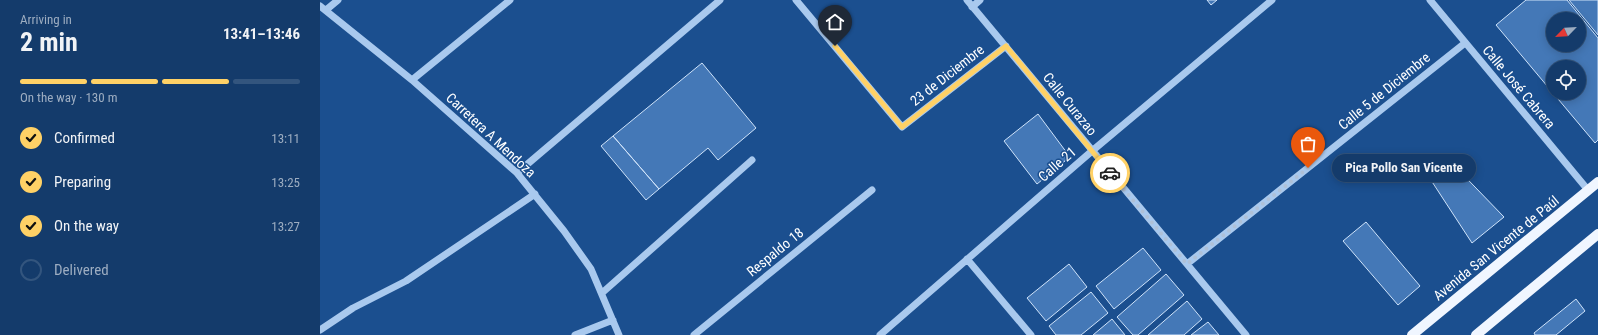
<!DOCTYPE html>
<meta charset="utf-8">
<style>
body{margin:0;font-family:"Roboto Condensed",sans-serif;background:#1d4271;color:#f1f3f6;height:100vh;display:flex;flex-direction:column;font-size:15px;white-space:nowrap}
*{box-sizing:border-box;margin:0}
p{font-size:13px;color:#9dadc1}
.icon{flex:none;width:22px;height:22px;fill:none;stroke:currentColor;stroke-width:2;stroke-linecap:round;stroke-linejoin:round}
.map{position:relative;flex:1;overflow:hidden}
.drawer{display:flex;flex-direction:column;background:#143b6b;width:320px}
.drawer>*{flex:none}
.needle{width:26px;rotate:245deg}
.fabs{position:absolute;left:1226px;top:12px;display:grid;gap:8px}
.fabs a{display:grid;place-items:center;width:40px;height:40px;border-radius:50%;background:#143b6b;box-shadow:0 2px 10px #0003,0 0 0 1px #33557e;font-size:20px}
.pin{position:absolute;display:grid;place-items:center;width:34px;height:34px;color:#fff;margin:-41px -17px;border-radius:50% 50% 50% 0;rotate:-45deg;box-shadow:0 0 4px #0007}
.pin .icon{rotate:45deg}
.courier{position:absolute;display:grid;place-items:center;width:40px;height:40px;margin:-20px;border:3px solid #ffd166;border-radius:50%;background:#fff;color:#222;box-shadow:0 1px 5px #0007}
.bubble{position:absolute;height:28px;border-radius:14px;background:#143b6b;box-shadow:0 2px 10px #0003,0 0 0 1px #33557e;font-size:13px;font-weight:700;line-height:28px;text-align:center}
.overview em{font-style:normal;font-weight:700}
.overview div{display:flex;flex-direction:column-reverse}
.overview{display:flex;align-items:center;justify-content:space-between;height:68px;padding:0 20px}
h1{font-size:26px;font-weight:700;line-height:30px}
.bar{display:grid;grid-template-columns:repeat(4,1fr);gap:6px 4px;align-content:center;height:48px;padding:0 20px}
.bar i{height:5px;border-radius:3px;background:#33557e}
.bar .selected{background:#ffd166}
.bar p{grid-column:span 4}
ol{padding:0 20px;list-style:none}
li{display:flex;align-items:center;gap:12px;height:44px}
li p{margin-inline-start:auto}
li .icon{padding:4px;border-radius:50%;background:#ffd166;color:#111;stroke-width:4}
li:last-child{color:#9dadc1}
li i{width:22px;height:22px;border:2px solid #33557e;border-radius:50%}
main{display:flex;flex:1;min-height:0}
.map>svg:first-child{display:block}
.building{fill:#4478b7;stroke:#cfe3fa;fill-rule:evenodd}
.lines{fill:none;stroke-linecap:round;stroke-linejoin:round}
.minor{stroke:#a9c9ee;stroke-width:7}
.major{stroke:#f0f6ff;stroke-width:10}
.done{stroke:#afc1d8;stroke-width:4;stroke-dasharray:0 7.2}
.route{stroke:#ffd166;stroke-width:5}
.labels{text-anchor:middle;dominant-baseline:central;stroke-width:3;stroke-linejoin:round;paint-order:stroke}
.street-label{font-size:14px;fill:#fff;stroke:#1b4f8f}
</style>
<main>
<section class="drawer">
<div class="overview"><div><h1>2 min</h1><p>Arriving in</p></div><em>13:41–13:46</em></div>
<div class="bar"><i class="selected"></i><i class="selected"></i><i class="selected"></i><i></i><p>On the way · 130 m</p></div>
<ol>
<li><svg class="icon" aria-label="check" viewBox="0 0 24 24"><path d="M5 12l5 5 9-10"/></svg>Confirmed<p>13:11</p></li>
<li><svg class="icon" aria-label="check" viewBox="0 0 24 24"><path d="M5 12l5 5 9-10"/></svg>Preparing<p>13:25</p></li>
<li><svg class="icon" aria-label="check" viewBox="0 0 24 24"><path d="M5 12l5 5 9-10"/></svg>On the way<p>13:27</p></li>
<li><i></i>Delivered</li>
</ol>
</section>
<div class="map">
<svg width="1278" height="335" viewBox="0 0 1278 335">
<rect width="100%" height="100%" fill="#1b4f8f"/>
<path class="building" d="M887 0H897L891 5Z
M1206 0H1247L1278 38V140L1275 143 1233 93H1259V67H1233V93L1176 25ZM1233 19H1259V45H1233Z
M1249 0H1278V35Z
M382 63 436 128 398 160 388 148 339 189 293 136Z
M718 114 747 153V158L744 162 717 184 684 141Z
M293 136 339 189 326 200 281 146Z
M1125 156 1184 217 1152 243 1105 171Z
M1046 222 1100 286 1078 305 1023 241Z
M823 248 841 270 794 309 776 286Z
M749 264 767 287 726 321 707 298Z
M846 274 864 295 818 335H813L797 317Z
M771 292 788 313 761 335H736L729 326Z
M1256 299 1265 311 1236 335H1215L1214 333Z
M867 301 882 319 864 335H828Z
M792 319 805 335H773Z
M888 322 899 335H871Z"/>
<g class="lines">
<path class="minor" d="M476 0 582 127 686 46
M647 0 926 335
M1110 0 1268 190
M0 6 92 80 197 173 244 231 271 269 299 335
M652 7 660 0
M6 10 18 0
M92 80 190 0
M197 173 400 0
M647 259 711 335
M867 264 1145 43
M282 293 432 160
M0 330 33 308 86 281 215 194
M255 335 293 320
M374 335 552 190
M560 335 772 151 952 0"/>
<path class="major" d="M1092 335 1278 182
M1156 335 1278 234"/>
</g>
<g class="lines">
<path class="done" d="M790 173 867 264 988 168"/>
<path class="route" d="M515 46 582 127 686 46 790 173"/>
</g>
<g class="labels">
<g class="street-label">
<text transform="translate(627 75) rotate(-38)">23 de Diciembre</text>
<text transform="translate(1199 87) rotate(50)">Calle José Cabrera</text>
<text transform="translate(1064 91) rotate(-39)">Calle 5 de Diciembre</text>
<text transform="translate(750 104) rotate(51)">Calle Curazao</text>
<text transform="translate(171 135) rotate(43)">Carretera A Mendoza</text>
<text transform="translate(737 164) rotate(-41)">Calle 21</text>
<text transform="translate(1176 248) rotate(-39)">Avenida San Vicente de Paúl</text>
<text transform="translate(455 252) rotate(-39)">Respaldo 18</text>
</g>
</g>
</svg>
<div class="fabs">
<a><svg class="needle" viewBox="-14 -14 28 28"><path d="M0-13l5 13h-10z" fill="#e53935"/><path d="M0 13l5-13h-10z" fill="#9dadc1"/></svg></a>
<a><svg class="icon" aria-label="locate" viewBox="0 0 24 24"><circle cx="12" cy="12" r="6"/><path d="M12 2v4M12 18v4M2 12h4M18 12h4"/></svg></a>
</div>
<div class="pin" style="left:988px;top:168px;background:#ea580c"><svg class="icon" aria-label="bag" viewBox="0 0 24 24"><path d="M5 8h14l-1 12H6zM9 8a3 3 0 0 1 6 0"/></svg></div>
<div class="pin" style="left:515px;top:46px;background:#1f2937"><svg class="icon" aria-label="home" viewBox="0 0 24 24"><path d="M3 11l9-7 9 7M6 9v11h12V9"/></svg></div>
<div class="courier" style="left:790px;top:173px"><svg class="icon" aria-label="car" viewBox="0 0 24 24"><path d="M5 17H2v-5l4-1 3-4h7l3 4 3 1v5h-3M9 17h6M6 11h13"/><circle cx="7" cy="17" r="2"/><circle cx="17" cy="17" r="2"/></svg></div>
<div class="bubble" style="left:1012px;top:154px;width:144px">Pica Pollo San Vicente</div>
</div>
</main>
